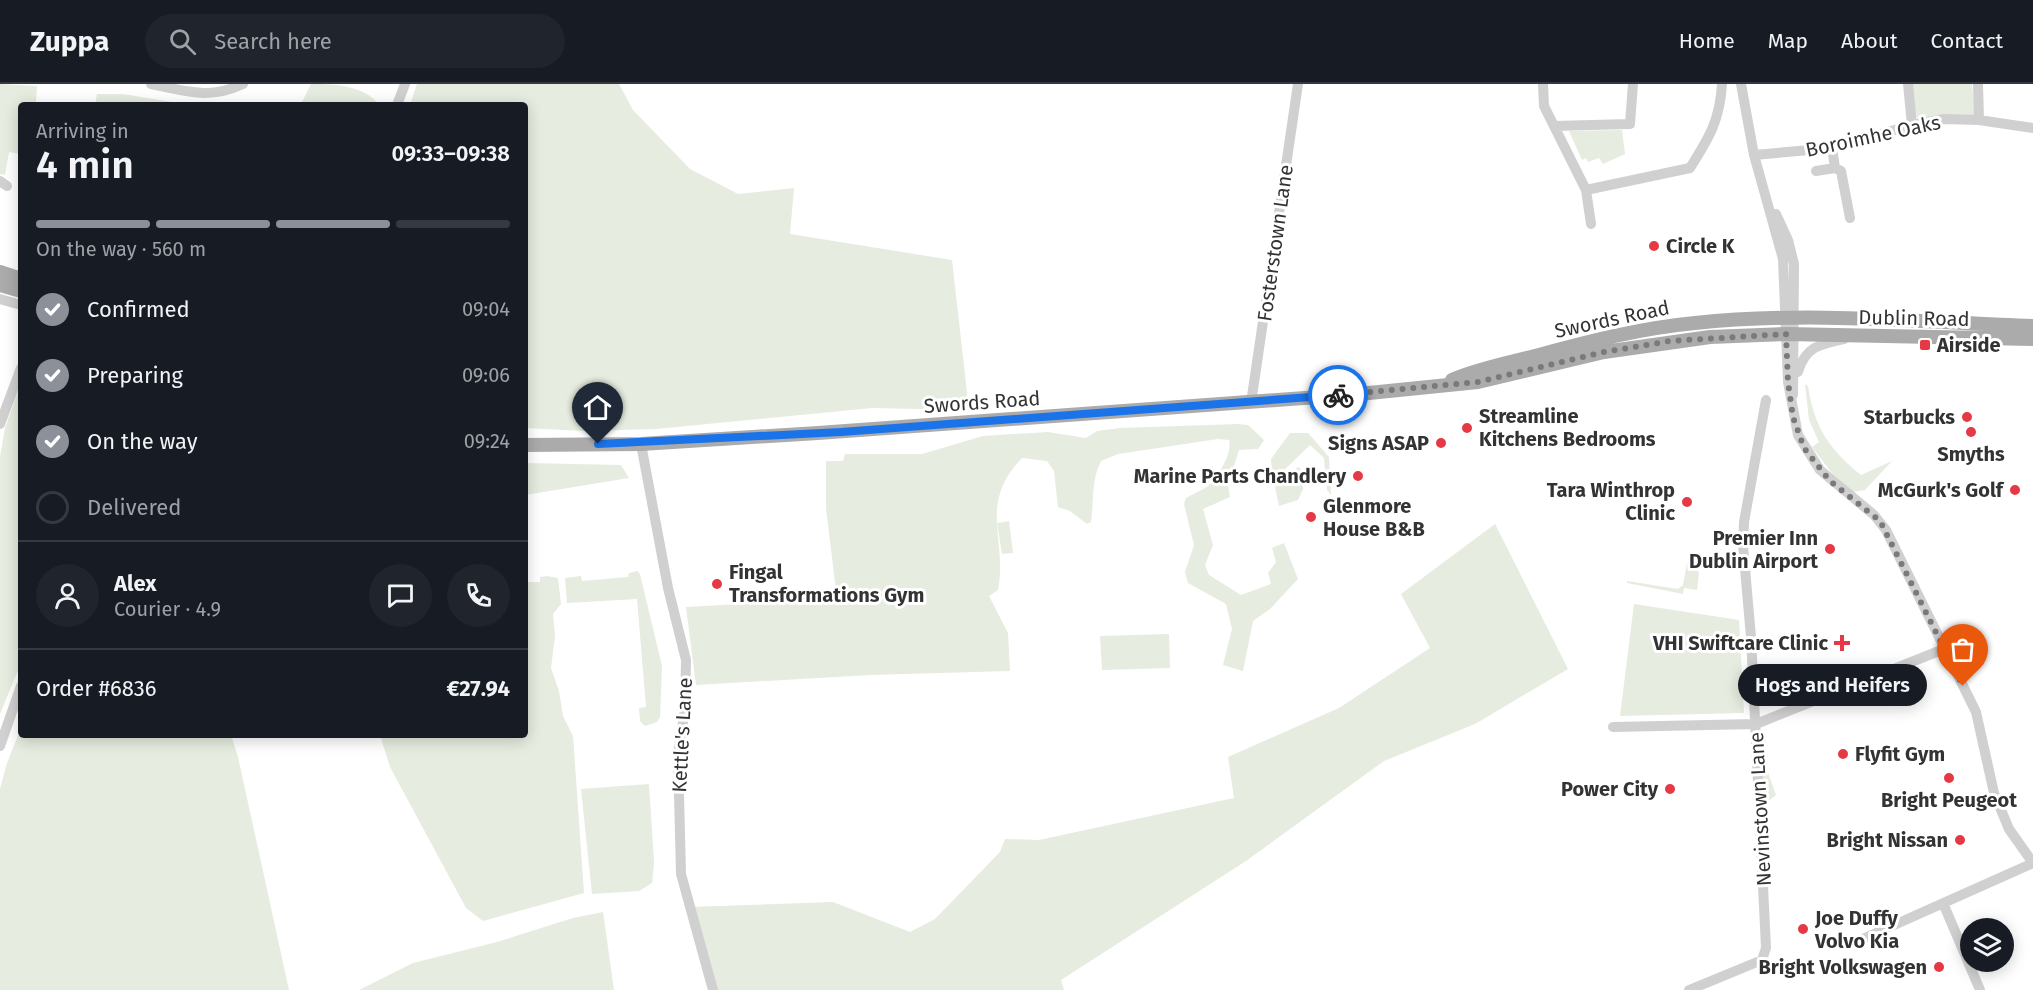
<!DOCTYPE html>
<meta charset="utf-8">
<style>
body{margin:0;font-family:"Fira Sans",sans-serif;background:#20242c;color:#f1f3f6;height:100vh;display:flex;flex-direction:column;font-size:22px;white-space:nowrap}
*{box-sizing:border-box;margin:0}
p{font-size:20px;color:#9ea1a6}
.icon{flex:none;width:33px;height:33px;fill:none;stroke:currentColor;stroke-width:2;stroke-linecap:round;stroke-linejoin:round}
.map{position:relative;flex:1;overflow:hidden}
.details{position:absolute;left:18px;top:18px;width:510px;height:636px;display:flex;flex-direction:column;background:#171b24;border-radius:6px;box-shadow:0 3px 15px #0003}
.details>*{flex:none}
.tools{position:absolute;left:1960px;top:834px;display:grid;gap:12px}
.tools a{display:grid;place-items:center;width:54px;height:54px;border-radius:50%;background:#171b24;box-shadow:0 3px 15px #0003;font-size:30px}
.pin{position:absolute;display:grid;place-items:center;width:51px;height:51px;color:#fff;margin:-62px -26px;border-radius:50% 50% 50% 0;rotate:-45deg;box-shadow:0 0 6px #0007}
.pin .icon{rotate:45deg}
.courier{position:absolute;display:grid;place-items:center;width:60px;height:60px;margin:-30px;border:4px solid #1a73e8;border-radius:50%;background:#fff;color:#222;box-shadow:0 2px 8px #0007}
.bubble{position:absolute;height:42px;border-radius:21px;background:#171b24;box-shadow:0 3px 15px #0003;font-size:20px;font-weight:600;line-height:42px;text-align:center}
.headline em{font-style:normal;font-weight:600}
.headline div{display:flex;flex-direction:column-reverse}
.headline{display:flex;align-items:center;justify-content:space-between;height:102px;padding:0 18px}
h1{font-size:39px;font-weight:600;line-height:45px}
.bar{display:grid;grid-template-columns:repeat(4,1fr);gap:9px 6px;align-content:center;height:72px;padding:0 18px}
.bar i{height:8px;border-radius:4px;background:#363941}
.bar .current{background:#8c9099}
.bar p{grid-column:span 4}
.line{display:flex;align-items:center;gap:15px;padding:0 18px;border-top:2px solid #363941}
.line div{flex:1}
.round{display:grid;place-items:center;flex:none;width:63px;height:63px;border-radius:32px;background:#20242c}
ol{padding:0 18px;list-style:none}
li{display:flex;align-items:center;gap:18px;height:66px}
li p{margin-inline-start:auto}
li .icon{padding:6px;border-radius:50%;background:#8c9099;color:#fff;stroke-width:4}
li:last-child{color:#9ea1a6}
li i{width:33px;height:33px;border:3px solid #363941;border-radius:50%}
header{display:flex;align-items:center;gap:36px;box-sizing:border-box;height:84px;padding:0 30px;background:#171b24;border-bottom:2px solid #363941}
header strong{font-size:28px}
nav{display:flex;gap:33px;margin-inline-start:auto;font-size:21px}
.search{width:420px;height:54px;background:#20242c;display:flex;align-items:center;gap:15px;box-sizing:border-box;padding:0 21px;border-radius:33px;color:#9ea1a6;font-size:22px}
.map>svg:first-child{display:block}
.green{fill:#e6ecdf}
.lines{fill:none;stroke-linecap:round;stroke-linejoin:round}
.minor{stroke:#d0d0d0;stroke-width:10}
.major{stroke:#ababab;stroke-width:14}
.done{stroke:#7a7a7a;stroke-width:6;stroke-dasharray:0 10.8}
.route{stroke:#1a73e8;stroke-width:8}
.poi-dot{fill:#e63946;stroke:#fff;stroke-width:2}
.labels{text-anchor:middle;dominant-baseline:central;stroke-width:6;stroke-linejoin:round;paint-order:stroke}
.street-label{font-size:20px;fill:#333;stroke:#fff}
.poi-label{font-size:20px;font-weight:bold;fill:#333;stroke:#fff;text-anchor:end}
</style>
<header>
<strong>Zuppa</strong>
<div class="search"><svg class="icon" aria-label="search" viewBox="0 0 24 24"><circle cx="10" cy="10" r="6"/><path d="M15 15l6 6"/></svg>Search here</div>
<nav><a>Home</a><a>Map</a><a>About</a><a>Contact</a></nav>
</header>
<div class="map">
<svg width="2033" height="906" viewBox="0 0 2033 906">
<rect width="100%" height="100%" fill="#fff"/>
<path class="green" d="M0 0 37 2 36 19 21 21V70L9 68 5 91 0 90Z
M311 0C333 0 365 1 379 21H304L301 20Z
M417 0H619L633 26 690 85 738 110 794 104 790 150 952 176 969 326 872 324 656 345 584 347 525 344V21H410Z
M1912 0H1972L1975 32 1917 34 1914 26Z
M97 10H123L190 21H95Z
M1622 46 1625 70 1603 80 1599 74 1588 78 1586 74 1582 76 1569 47Z
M1805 300 1808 302C1814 343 1829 365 1861 391L1892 377 1865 406 1853 408 1831 388 1812 363 1819 358 1809 336Z
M18 307 21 310V579L0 630V373L5 344Z
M1238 340 1248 341 1264 356 1258 365 1239 366 1228 401 1230 413 1203 425 1213 461 1205 481 1209 491 1241 511 1271 500 1268 489 1276 478 1272 464 1284 459 1298 495 1270 525 1253 537 1243 587 1223 581 1232 545 1226 520 1188 499 1185 488 1194 461 1184 420 1186 414C1192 410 1201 407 1207 403 1217 395 1233 369 1229 356L1218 355 1118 370 1101 377C1091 397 1094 416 1091 438L1087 440 1070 427 1058 423 1054 387 1047 377 1022 374C977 421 1008 454 998 506L989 512 1008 549 1010 587 870 591 696 601 686 523 837 515 826 424V377H843L845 370H922L983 352 1048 348 1086 354 1097 347 1120 344Z
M1290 349H1308L1329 373 1331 411 1327 406 1324 374 1310 361 1280 390 1272 393 1271 375Z
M525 379 621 381 629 394 525 411Z
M1298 383 1303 387V405L1298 416 1279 422 1275 403Z
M1009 437 1013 469 1002 470 997 439Z
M1495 440 1568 585 1475 640 1384 677 1246 777 1061 896 1064 906H714L689 823 833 818 910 848 935 835 1000 768 1005 755 1039 756 1234 714 1228 673 1339 624 1430 564 1401 510Z
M1687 479 1694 480 1699 489 1697 506 1684 504 1683 510 1627 499V497L1678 505 1683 501Z
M637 487 640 490 662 582 660 633 657 638 645 642 640 637 639 624 646 623 637 515 567 519 565 494 581 492 582 497 628 493 629 489Z
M547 492 558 494 561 520 553 530 555 552 551 584 559 607 563 632 573 652 584 809 483 837 466 824 390 683 380 651H525V498H540V493Z
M1634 520 1739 536 1744 629 1620 632Z
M1169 550 1170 584 1102 586 1100 552Z
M21 644V651H231L238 673 289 906H0V705L7 679Z
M1766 652V683L1776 711 1763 721 1759 653Z
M649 700 654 779 652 799 639 807 592 810 581 705Z
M603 828 614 906H359L413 879 497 858 573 834Z"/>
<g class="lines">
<path class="minor" d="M151 0C186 7 209 16 243 0
M1543 0 1544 22 1586 106 1591 140
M1741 0 1754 71 1783 175 1788 298 1798 351 1820 386 1874 431 1886 446 1976 628 1994 709 2009 745 2033 779
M1908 0 1912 41
M1978 0 1979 36
M397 21 405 0
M1554 42 1630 40 1633 0
M1832 64 1835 84 1841 87 1850 134
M1754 71 1832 64 1912 41 1944 35 1979 36 2033 44
M1816 87 1835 84
M0 97 7 102
M1586 106 1690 84C1709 54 1720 36 1722 0
M1776 130 1788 156 1794 180 1793 311
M0 215 21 221
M1798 288C1805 263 1820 260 1844 255
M1251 319 1298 0
M0 340 21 284
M641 360 668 504 686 576 685 625 678 671 681 790 713 906
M1613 643 1756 640 1944 565
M0 662 21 602
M1943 819 1980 906
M1856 858 2033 779
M1689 906 1762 876 1766 864 1751 553 1743 462 1744 438 1766 316"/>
<path class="major" d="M0 188 21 195
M0 201 21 207
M1452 296C1480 284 1509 279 1539 271 1590 257 1642 244 1695 239 1807 227 1921 238 2033 242
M525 361 641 360 818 349 1359 310 1478 298 1604 268 1710 253 1786 250 2033 255"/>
</g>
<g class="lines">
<path class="done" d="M1338 311 1478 298 1604 268 1670 257 1786 250 1788 298 1793 333 1804 364 1830 397 1880 437 1963 602"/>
<path class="route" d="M598 360 841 348 1338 311"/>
</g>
<g class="poi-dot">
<circle cx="1654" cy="162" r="6"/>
<rect x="1919" y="255" width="12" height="12" rx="3"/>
<circle cx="1967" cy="333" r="6"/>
<circle cx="1467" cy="344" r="6"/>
<circle cx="1971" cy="348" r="6"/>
<circle cx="1441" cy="359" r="6"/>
<circle cx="1358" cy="392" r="6"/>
<circle cx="2015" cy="406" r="6"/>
<circle cx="1687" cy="418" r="6"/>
<circle cx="1311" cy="433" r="6"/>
<circle cx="1830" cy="465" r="6"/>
<circle cx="717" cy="500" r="6"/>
<path d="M1839 550h6v6h6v6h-6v6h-6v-6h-6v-6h6z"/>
<circle cx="1843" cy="670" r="6"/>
<circle cx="1949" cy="694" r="6"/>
<circle cx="1670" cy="705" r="6"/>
<circle cx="1960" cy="756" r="6"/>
<circle cx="1803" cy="845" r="6"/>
<circle cx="1939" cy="883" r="6"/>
</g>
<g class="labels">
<g class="street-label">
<text transform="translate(1873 52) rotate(-12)">Boroimhe Oaks</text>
<text transform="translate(1275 159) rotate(-82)">Fosterstown Lane</text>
<text transform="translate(1914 234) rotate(1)">Dublin Road</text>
<text transform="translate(1612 235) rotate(-12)">Swords Road</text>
<text transform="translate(982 318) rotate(-4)">Swords Road</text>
<text transform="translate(682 651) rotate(-87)">Kettle's Lane</text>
<text transform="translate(1760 725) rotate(-93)">Nevinstown Lane</text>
</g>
<g class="poi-label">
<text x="1666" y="162" text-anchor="start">Circle K</text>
<text x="1937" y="261" text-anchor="start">Airside</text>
<text x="1479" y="332" text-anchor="start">Streamline<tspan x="1479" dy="23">Kitchens Bedrooms</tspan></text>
<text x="1955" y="333">Starbucks</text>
<text x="1429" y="359">Signs ASAP</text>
<text x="1971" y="370" text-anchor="middle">Smyths</text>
<text x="1346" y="392">Marine Parts Chandlery</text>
<text x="1675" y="406">Tara Winthrop<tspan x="1675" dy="23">Clinic</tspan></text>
<text x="2003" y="406">McGurk's Golf</text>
<text x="1323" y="422" text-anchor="start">Glenmore<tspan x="1323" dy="23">House B&amp;B</tspan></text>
<text x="1818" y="454">Premier Inn<tspan x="1818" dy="23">Dublin Airport</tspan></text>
<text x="729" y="488" text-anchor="start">Fingal<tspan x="729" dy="23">Transformations Gym</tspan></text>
<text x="1828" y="559">VHI Swiftcare Clinic</text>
<text x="1855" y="670" text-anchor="start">Flyfit Gym</text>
<text x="1658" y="705">Power City</text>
<text x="1949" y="716" text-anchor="middle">Bright Peugeot</text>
<text x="1948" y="756">Bright Nissan</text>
<text x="1815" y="834" text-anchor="start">Joe Duffy<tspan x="1815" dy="23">Volvo Kia</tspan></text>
<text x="1927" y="883">Bright Volkswagen</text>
</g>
</g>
</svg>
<div class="tools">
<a><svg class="icon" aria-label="layers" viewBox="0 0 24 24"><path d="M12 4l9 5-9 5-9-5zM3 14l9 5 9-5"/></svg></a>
</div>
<div class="pin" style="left:1963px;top:602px;background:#ea580c"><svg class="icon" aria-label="bag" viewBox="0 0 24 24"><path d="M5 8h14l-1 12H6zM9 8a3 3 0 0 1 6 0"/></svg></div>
<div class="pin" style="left:598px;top:360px;background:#1f2937"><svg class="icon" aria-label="home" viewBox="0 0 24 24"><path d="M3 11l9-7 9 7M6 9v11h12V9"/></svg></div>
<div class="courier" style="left:1338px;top:311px"><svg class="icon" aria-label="bike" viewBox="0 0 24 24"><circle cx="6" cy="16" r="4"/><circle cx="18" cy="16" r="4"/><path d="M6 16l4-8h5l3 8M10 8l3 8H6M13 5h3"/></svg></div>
<div class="bubble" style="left:1738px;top:580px;width:189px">Hogs and Heifers</div>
<section class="details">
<div class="headline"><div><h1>4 min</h1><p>Arriving in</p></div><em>09:33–09:38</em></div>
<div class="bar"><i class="current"></i><i class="current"></i><i class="current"></i><i></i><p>On the way · 560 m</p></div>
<ol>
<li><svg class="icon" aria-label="check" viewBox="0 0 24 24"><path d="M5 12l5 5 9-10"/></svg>Confirmed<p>09:04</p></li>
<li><svg class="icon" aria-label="check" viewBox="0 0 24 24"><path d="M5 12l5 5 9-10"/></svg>Preparing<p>09:06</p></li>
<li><svg class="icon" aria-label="check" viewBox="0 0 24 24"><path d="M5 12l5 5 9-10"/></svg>On the way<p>09:24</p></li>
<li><i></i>Delivered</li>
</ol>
<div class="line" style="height:108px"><a class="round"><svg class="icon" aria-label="person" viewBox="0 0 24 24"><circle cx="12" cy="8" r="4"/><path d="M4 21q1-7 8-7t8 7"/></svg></a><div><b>Alex</b><p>Courier · 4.9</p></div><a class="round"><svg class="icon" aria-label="chat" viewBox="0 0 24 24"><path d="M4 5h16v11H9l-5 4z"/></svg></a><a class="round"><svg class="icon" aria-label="phone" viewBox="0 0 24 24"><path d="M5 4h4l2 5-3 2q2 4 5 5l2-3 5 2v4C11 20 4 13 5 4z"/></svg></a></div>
<div class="line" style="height:78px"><div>Order #6836</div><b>€27.94</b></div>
</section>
</div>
